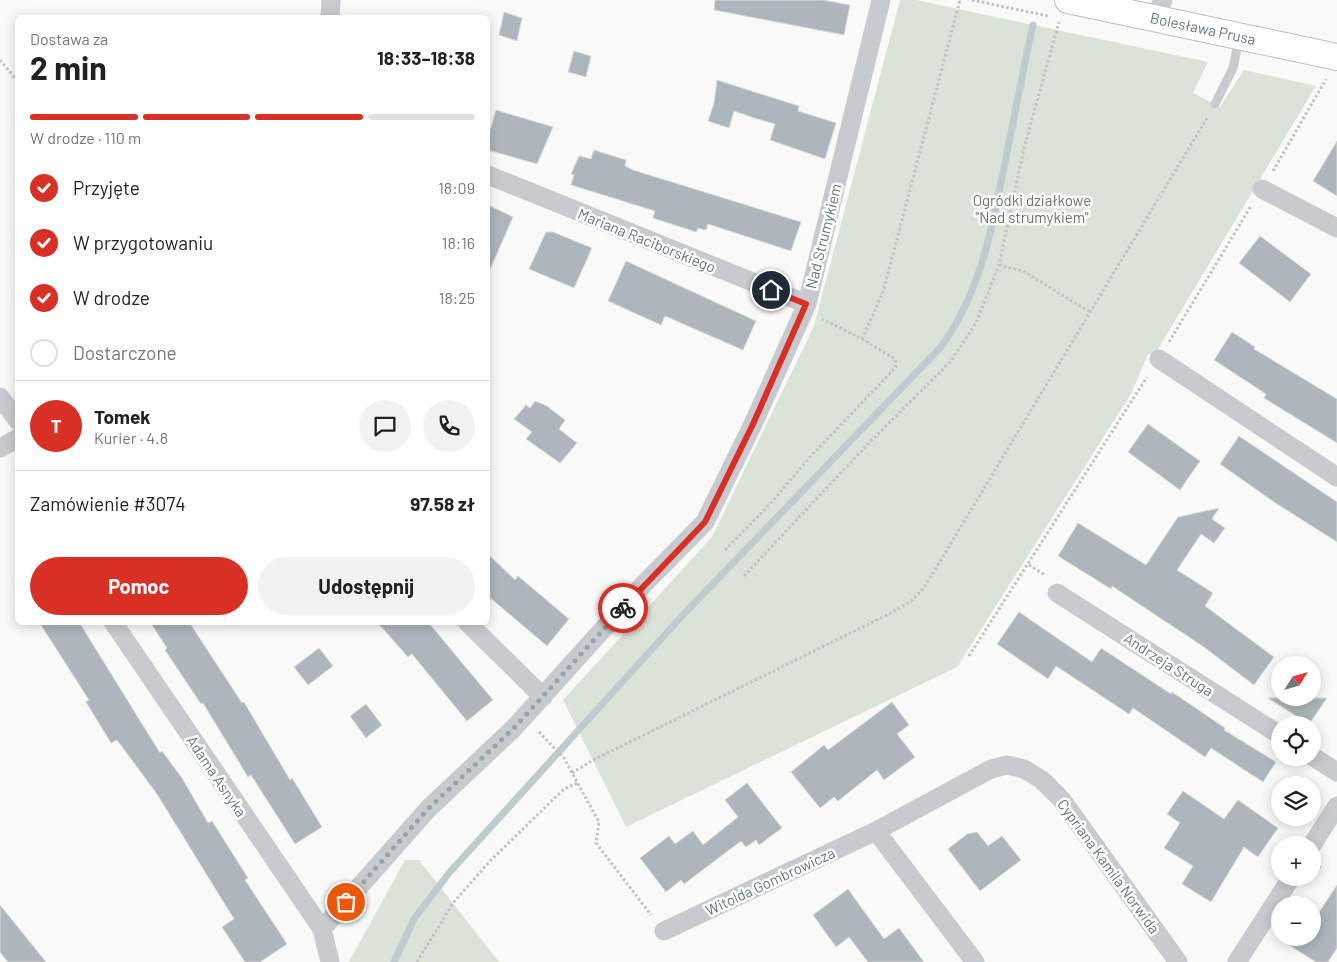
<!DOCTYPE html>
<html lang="pl">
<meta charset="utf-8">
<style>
body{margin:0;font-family:Barlow,sans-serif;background:#f2f2f2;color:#222;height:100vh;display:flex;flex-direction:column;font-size:19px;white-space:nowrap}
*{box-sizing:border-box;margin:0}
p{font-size:16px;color:#767676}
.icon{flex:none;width:28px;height:28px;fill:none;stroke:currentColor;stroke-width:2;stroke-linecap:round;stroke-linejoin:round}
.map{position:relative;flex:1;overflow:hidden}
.side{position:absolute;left:15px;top:15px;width:475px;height:610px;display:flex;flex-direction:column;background:#fff;border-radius:8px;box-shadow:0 2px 12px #0003}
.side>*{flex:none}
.needle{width:32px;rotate:53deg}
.buttons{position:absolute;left:1271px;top:656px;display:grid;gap:10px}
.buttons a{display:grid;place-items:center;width:50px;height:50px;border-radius:50%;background:#fff;box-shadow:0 2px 12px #0003;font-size:25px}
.pin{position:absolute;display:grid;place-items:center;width:42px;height:42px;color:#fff;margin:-21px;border:2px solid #fff;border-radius:50%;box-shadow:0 1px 5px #0007}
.courier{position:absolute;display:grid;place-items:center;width:50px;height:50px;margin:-25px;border:4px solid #d93025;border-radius:50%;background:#fff;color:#222;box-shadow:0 1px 6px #0007}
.head em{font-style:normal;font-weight:700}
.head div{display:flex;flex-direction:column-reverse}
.head{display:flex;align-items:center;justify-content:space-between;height:85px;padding:0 15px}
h1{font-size:32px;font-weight:700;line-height:38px}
.bar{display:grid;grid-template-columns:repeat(4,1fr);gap:8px 5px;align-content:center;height:60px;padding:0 15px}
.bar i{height:6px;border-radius:4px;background:#e0e0e0}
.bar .selected{background:#d93025}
.bar p{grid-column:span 4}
.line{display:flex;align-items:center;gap:12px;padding:0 15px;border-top:1px solid #e0e0e0}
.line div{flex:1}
.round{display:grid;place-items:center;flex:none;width:52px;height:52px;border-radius:26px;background:#f2f2f2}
ol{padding:0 15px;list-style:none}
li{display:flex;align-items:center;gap:15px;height:55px}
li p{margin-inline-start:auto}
li .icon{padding:5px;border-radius:50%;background:#d93025;color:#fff;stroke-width:4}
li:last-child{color:#767676}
li i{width:28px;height:28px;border:2px solid #e0e0e0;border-radius:50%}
.button{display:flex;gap:10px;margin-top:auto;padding:10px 15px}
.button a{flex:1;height:58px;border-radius:30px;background:#d93025;color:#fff;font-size:20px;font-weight:700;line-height:58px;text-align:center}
.button a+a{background:#f2f2f2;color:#222}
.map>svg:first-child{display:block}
.green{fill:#dbe2d8}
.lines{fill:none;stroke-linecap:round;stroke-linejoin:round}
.stream{stroke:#becbcf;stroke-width:7}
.building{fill:#adb6bc;stroke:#dbdbd9}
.secondary-casing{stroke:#b9bfc3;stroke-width:28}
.path{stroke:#c0c3c5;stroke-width:3;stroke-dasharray:2.5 2.5;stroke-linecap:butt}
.lane{stroke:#c7cbcf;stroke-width:9}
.street{stroke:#c7cbcf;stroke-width:19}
.secondary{stroke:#fff;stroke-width:26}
.done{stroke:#97a4ac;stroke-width:5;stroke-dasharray:0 9}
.route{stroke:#d93025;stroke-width:6}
.labels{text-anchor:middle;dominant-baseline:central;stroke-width:5;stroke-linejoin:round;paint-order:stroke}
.street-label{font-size:15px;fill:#627684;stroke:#fff}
.park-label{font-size:15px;fill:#677b62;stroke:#fff}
</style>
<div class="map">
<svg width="1337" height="962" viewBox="0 0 1337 962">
<rect width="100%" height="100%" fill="#f9f9f7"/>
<path class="green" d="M900 0H916L1208 62 1193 93 1220 107 1244 70 1316 86 1155 354H1148L1131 394 957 667 626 827 563 700 712 537 814 326Z
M405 860H419L499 962H349Z"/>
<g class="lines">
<path class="stream" d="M394 962 414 919 449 873 682 616 940 348C981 293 992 228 1005 163 1014 117 1023 71 1033 25"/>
</g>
<path class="building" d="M715 0H823L850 5 844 35 714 10Z
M504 12 522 18 517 41 499 35Z
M574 51 591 56 586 77 568 72Z
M717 80 799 106 798 111 836 123 825 159 770 140 775 124 754 118 734 111 729 128 708 121 714 103Z
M496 110 553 127 537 164 488 150V138Z
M1337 141V196L1313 181Z
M594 150 626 160 625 166 633 170 801 222 791 251 708 224 706 230 698 228 696 232 653 218 655 211 571 185 574 175 571 174 579 156 591 159Z
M488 205 513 217 488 274Z
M546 232H553L592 248 574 288 529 269Z
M1260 236 1311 274 1290 302 1239 263Z
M626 261 756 321 743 350 665 316 661 325 608 301Z
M1232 332 1255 347 1254 349 1337 399V443L1264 398 1266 394 1214 360Z
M535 401 547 406 565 420 559 429 577 443 560 463 526 439 532 432 514 419 526 405 530 408Z
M1148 424 1200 461 1180 490 1128 452Z
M1239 436 1337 502V542L1274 502 1220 464Z
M1219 508 1212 519 1225 528 1214 543 1201 534 1177 570 1213 593 1205 606 1274 657 1254 685 1204 647 1112 586 1111 589 1058 556 1078 523 1146 565 1178 517Z
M488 554 515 580 518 576 569 619 547 646 488 596Z
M1019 612 1092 662 1101 648 1171 694 1172 692 1225 728 1224 730 1276 762 1263 782 1211 748 1205 757 1133 708 1129 714 1056 666 1048 679 997 644Z
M39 622H79L160 753 162 751 182 778 208 823 212 821 248 878 245 880 287 944 260 962H245L222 927 234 919 157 794 117 740 111 743 86 702 89 700Z
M150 622H189L242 703 244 702 290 780 292 778 322 827 295 844 251 775 248 777 203 703 201 704 165 650 167 648Z
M377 622H428L493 700 467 721 412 654 408 657Z
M319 648 333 666 308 685 294 667Z
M1268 698H1327L1309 724Z
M892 702 909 725 897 734 915 757 884 780 877 770 838 801 834 797 820 808 791 772 824 745 828 750Z
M366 704 382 725 366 738 350 716Z
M747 783 782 828 759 845 756 840 746 847 741 841 684 884 681 880 666 892 640 858 669 836 675 844 693 831 703 845 738 817 725 800Z
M1183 791 1224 819 1238 800 1278 828 1258 857 1244 847 1211 902 1182 884 1193 866 1164 848 1180 823 1167 814Z
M977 832 988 846 1002 836 1021 860 980 891 948 849 967 834Z
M1337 885V948L1328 962H1316L1278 938H1312V923Z
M848 889 884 939 899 928 924 962H868L849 937 836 947 813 915Z
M0 905 46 962H8L0 952Z"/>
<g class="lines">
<g class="secondary-casing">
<path id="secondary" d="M1068 0 1337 57"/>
</g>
<path class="path" d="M972 0 1048 16
M0 60 18 82
M1273 171 1326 79
M999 265 1023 271 1090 312
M862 339 883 292 960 0
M1169 342 1251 206
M725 550 771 503 810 457 896 367 895 359 862 339 822 319
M1029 565 1045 575
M744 576 866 446 950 362 976 323 999 265 1024 148 1059 22
M969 656 1147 377
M539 732 564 758 599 822 596 843 651 915
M572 773 593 760 891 613 911 601 924 588 1207 118
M1313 876 1321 865
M417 962 453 903 491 860 564 789 578 783"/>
<path class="lane" d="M1215 104 1233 68 1239 39"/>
<path class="street" d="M330 18 331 0
M1155 18 1163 0
M488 175 807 304
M1262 189 1337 228
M1159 359 1337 477
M0 397 18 421
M0 448 18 438
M1057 593 1280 735
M113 622 322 929 330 962
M467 622 543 697
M1312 756 1337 772
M876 831 975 962
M1312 845 1337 806
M322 929 428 809 514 728 641 587 705 522 753 424 807 304 881 0
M664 931 876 831 991 769 1007 765 1024 769 1042 780 1062 800 1178 962
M1237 962 1291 878"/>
<use href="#secondary" class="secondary"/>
</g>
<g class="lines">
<path class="done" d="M346 902 428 809 514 728 623 608"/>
<path class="route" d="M623 608 705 522 753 424 806 304 771 290"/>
</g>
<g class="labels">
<g class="street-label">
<text transform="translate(1203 28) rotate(12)">Bolesława Prusa</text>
<text transform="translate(823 236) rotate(-76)">Nad Strumykiem</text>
<text transform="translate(647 240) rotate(22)">Mariana Raciborskiego</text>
<text transform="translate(1169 664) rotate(33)">Andrzeja Struga</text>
<text transform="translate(217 776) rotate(56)">Adama Asnyka</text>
<text transform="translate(1109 866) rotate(54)">Cypriana Kamila Norwida</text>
<text transform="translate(770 881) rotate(-25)">Witolda Gombrowicza</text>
</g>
<g class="park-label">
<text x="1032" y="200">Ogródki działkowe<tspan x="1032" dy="17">"Nad strumykiem"</tspan></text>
</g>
</g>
</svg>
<div class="buttons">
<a><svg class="needle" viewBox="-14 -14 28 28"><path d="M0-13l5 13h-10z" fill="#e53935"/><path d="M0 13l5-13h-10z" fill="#767676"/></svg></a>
<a><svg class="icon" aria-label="locate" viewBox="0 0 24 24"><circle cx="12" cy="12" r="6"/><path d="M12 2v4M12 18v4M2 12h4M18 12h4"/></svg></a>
<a><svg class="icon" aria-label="layers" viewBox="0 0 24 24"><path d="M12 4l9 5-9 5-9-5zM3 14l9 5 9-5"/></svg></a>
<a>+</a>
<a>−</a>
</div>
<div class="pin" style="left:346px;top:902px;background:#ea580c"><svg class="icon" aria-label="bag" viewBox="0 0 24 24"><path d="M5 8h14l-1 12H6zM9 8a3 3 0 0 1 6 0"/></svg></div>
<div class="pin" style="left:771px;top:290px;background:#1f2937"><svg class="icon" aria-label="home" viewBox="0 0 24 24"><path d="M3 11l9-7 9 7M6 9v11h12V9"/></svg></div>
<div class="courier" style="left:623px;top:608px"><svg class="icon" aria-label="bike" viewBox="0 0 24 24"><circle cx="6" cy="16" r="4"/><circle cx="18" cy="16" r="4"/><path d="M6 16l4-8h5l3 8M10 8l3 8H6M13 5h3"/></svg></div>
<section class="side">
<div class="head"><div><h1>2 min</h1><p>Dostawa za</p></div><em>18:33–18:38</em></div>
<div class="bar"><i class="selected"></i><i class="selected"></i><i class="selected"></i><i></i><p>W drodze · 110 m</p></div>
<ol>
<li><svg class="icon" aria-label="check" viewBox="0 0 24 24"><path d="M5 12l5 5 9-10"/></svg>Przyjęte<p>18:09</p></li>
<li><svg class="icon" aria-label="check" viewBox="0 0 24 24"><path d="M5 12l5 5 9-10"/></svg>W przygotowaniu<p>18:16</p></li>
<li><svg class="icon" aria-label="check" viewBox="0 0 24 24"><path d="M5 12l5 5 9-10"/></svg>W drodze<p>18:25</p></li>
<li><i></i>Dostarczone</li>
</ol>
<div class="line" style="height:90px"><b class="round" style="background:#d93025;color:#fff">T</b><div><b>Tomek</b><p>Kurier · 4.8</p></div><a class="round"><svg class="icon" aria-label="chat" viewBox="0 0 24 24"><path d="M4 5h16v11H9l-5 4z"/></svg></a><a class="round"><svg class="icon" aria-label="phone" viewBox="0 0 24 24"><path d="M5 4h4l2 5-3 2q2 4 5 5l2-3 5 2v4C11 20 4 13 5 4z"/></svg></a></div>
<div class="line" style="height:65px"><div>Zamówienie #3074</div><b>97.58 zł</b></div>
<div class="button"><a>Pomoc</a><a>Udostępnij</a></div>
</section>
</div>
